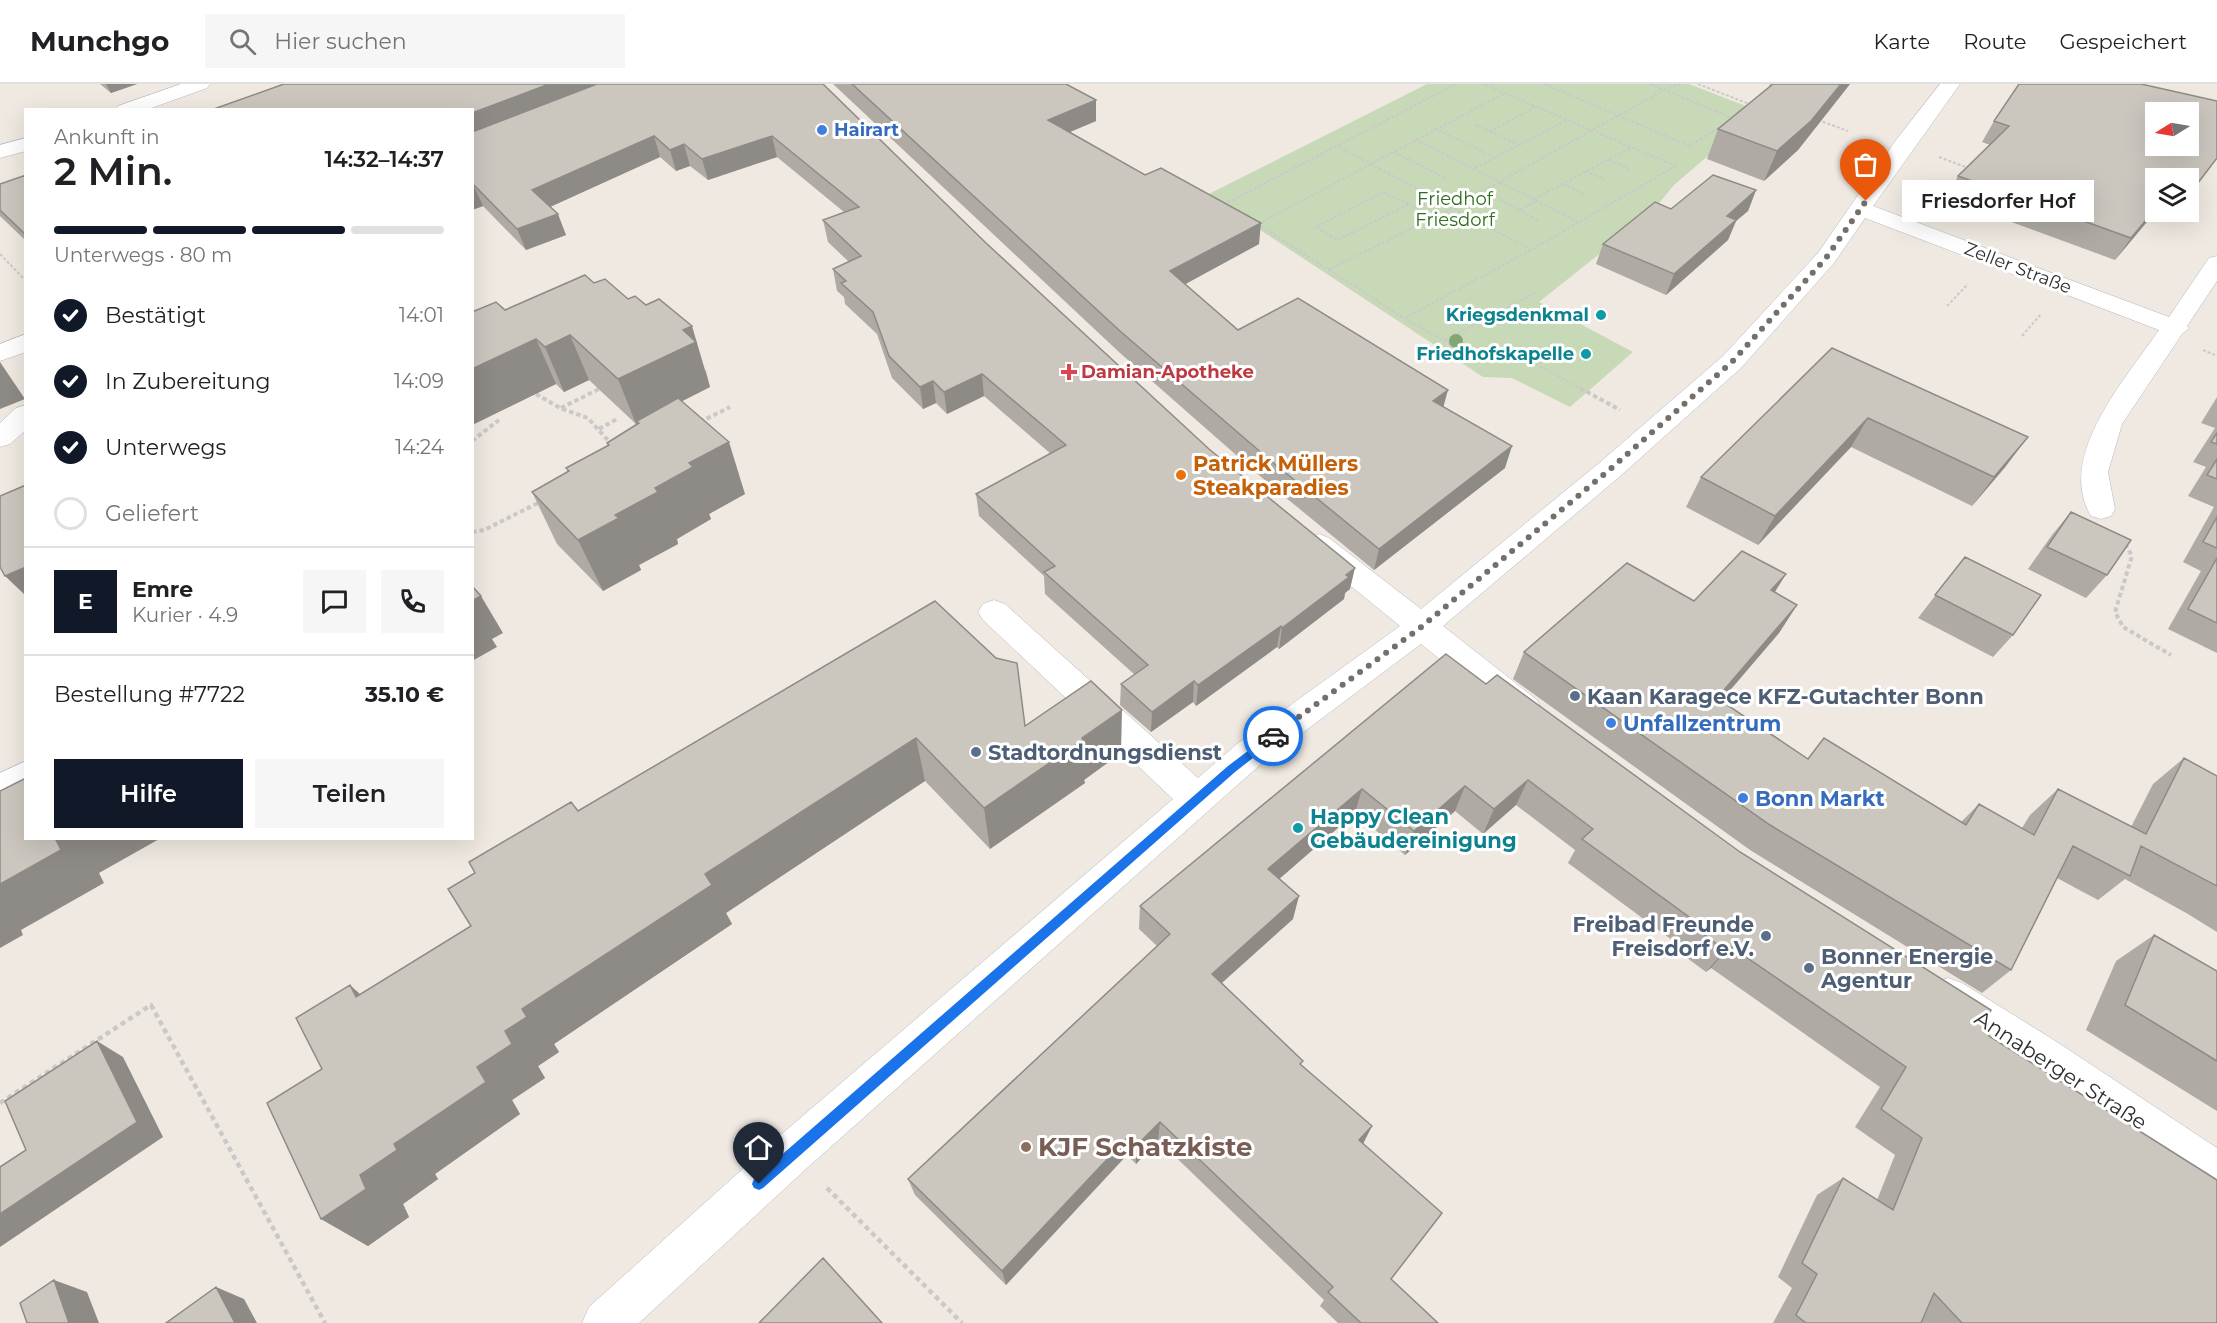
<!DOCTYPE html>
<html lang="de">
<meta charset="utf-8">
<style>
body{margin:0;font-family:Montserrat,sans-serif;background:#f6f6f6;color:#202124;height:100vh;display:flex;flex-direction:column;font-size:22px;white-space:nowrap}
*{box-sizing:border-box;margin:0}
p{font-size:20px;color:#757577}
.icon{flex:none;width:33px;height:33px;fill:none;stroke:currentColor;stroke-width:2;stroke-linecap:round;stroke-linejoin:round}
.map{position:relative;flex:1;overflow:hidden}
.drawer{position:absolute;left:24px;top:24px;width:450px;height:732px;display:flex;flex-direction:column;background:#fff;border-radius:0px;box-shadow:0 6px 24px #0002}
.drawer>*{flex:none}
.needle{width:39px;rotate:259deg}
.buttons{position:absolute;left:2145px;top:18px;display:grid;gap:12px}
.buttons a{display:grid;place-items:center;width:54px;height:54px;border-radius:0px;background:#fff;box-shadow:0 6px 24px #0002;font-size:30px}
.pin{position:absolute;display:grid;place-items:center;width:51px;height:51px;color:#fff;margin:-62px -26px;border-radius:50% 50% 50% 0;rotate:-45deg;box-shadow:0 0 6px #0007}
.pin .icon{rotate:45deg}
.courier{position:absolute;display:grid;place-items:center;width:60px;height:60px;margin:-30px;border:4px solid #1a73e8;border-radius:50%;background:#fff;color:#222;box-shadow:0 2px 8px #0007}
.bubble{position:absolute;height:42px;border-radius:0px;background:#fff;box-shadow:0 6px 24px #0002;font-size:20px;font-weight:600;line-height:42px;text-align:center}
.head em{font-style:normal;font-weight:600}
.head div{display:flex;flex-direction:column-reverse}
.head{display:flex;align-items:center;justify-content:space-between;height:102px;padding:0 30px}
h1{font-size:39px;font-weight:600;line-height:45px}
.bar{display:grid;grid-template-columns:repeat(4,1fr);gap:9px 6px;align-content:center;height:72px;padding:0 30px}
.bar i{height:8px;border-radius:4px;background:#e0e0e0}
.bar .on{background:#111827}
.bar p{grid-column:span 4}
.line{display:flex;align-items:center;gap:15px;padding:0 30px;border-top:2px solid #e0e0e0}
.line div{flex:1}
.round{display:grid;place-items:center;flex:none;width:63px;height:63px;border-radius:0px;background:#f6f6f6}
ol{padding:0 30px;list-style:none}
li{display:flex;align-items:center;gap:18px;height:66px}
li p{margin-inline-start:auto}
li .icon{padding:6px;border-radius:50%;background:#111827;color:#fff;stroke-width:4}
li:last-child{color:#757577}
li i{width:33px;height:33px;border:3px solid #e0e0e0;border-radius:50%}
.primary-button{display:flex;gap:12px;margin-top:auto;padding:12px 30px}
.primary-button a{flex:1;height:69px;border-radius:0px;background:#111827;color:#fff;font-size:24px;font-weight:600;line-height:69px;text-align:center}
.primary-button a+a{background:#f6f6f6;color:#202124}
header{display:flex;align-items:center;gap:36px;box-sizing:border-box;height:84px;padding:0 30px;background:#fff;border-bottom:2px solid #e0e0e0}
header strong{font-size:28px}
nav{display:flex;gap:33px;margin-inline-start:auto;font-size:21px}
.search{width:420px;height:54px;background:#f6f6f6;display:flex;align-items:center;gap:15px;box-sizing:border-box;padding:0 21px;border-radius:0px;color:#757577;font-size:22px}
.map>svg:first-child{display:block}
.cemetery{fill:#c8d9b8}
.lines{fill:none;stroke-linecap:round;stroke-linejoin:round}
.minor-casing{stroke:#b4b7c1;stroke-width:1}
.path-far2{stroke:#c9c9c9;stroke-width:2;stroke-dasharray:3 2;stroke-linecap:butt}
.path-far1{stroke:#c9c9c9;stroke-width:4;stroke-dasharray:4.5 3;stroke-linecap:butt}
.path{stroke:#c9c9c9;stroke-width:4.5;stroke-dasharray:5 4;stroke-linecap:butt}
.minor{fill:#fff;fill-rule:evenodd}
.tree{fill:#84a574}
.wall{fill:#afaba4}
.shaded-wall{fill:#8e8b86}
.building{fill:#cbc7bf;stroke:#8e8b86;stroke-width:1.5;fill-rule:evenodd}
.route{fill:#1a73e8}
.done{stroke:#726f6d;stroke-width:6;stroke-dasharray:0 10.8}
.shop-dot{fill:#3f7fe0;stroke:#fff;stroke-width:2}
.culture-dot{fill:#0f9aa8;stroke:#fff;stroke-width:2}
.health-dot{fill:#e0444e;stroke:#fff;stroke-width:2}
.food-dot{fill:#e8710a;stroke:#fff;stroke-width:2}
.service-dot{fill:#5c6f8a;stroke:#fff;stroke-width:2}
.education-dot{fill:#8d6e63;stroke:#fff;stroke-width:2}
.labels{text-anchor:middle;dominant-baseline:central;stroke-width:6;stroke-linejoin:round;paint-order:stroke}
.far-shop-label{font-size:18px;font-weight:bold;fill:#366cbe;stroke:#fff;text-anchor:start}
.far-park-label{font-size:18px;fill:#2c6e1b;stroke:#fff}
.far-street-label{font-size:18px;fill:#2e2e2e;stroke:#fff}
.far-culture-label{font-size:18px;font-weight:bold;fill:#0d838f;stroke:#fff;text-anchor:end}
.far-health-label{font-size:18px;font-weight:bold;fill:#be3a42;stroke:#fff;text-anchor:start}
.food-label{font-size:21px;font-weight:bold;fill:#c56008;stroke:#fff;text-anchor:start}
.service-label{font-size:21px;font-weight:bold;fill:#4e5e75;stroke:#fff;text-anchor:start}
.shop-label{font-size:21px;font-weight:bold;fill:#366cbe;stroke:#fff;text-anchor:start}
.culture-label{font-size:21px;font-weight:bold;fill:#0d838f;stroke:#fff;text-anchor:start}
.street-label{font-size:21px;fill:#2e2e2e;stroke:#fff}
.near-education-label{font-size:26px;font-weight:bold;fill:#785e54;stroke:#fff;text-anchor:start}
</style>
<header>
<strong>Munchgo</strong>
<div class="search"><svg class="icon" aria-label="search" viewBox="0 0 24 24"><circle cx="10" cy="10" r="6"/><path d="M15 15l6 6"/></svg>Hier suchen</div>
<nav><a>Karte</a><a>Route</a><a>Gespeichert</a></nav>
</header>
<div class="map">
<svg width="2217" height="1239" viewBox="0 0 2217 1239">
<rect width="100%" height="100%" fill="#efe9e1"/>
<path class="cemetery" d="M1427 0H1689L1769 31 1710 70 1674 101 1651 129 1539 218 1633 268 1570 323 1512 294 1483 293 1251 140 1187 121Z"/>
<g class="lines">
<g class="minor-casing">
<path id="minor" d="M181 0H210L207 4 146 26H115L118 22Z
M1940 0H1960L1873 122 2169 233 2209 174 2217 172V197L2187 242 2189 244 2182 250 2122 340 2108 388 2115 425 2111 432 2101 435 2091 432C2055 373 2127 293 2159 246L1865 134 1834 179 1741 284 1618 394 1443 542 1537 616 1542 625 1537 634 1525 638 1513 634 1421 560 1261 680 807 1084 639 1239H582L589 1223 777 1054 1173 715 983 536 978 528 983 520 994 516 1005 520 1198 694 1237 660 1400 542 1309 468 1304 461 1309 454 1319 450 1329 454 1421 525 1598 380 1723 272 1818 169 1896 56Z
M26 54V67L0 74V61Z
M26 250V268L0 277V260Z
M26 321V346L10 360 0 363V339L16 324Z
M26 677V708L0 720V689Z
M1948 894 1962 899 2057 958 2217 1064V1110L2202 1104 2029 986 1934 925 1928 912 1934 899Z"/>
</g>
<path class="path-far2" d="M1544 0 1689 62 1723 41
M1650 0 1664 6 1680 0
M1698 0 1752 21
M1818 36 1848 47
M1476 41 1519 61
M1434 44 1494 73
M1489 48 1535 23
M1415 55 1578 138
M1339 63 1530 165
M1394 68 1447 95
M1939 73 1971 85
M1609 76 1630 85
M1475 84 1569 35
M1585 87 1605 96
M1563 100 1584 110
M1383 108 1409 120 1338 156 1316 143Z
M1534 115 1630 64
M1500 116 1540 137
M1409 120 1417 124 1438 115
M1223 121 1456 0
M1520 126 1537 117
M1257 140 1404 234 1465 269 1507 264 1583 306
M1258 140 1505 9
M0 170 26 197
M1328 186 1453 124 1664 6 1735 35
M1947 222 1968 200
M1405 234 1531 166 1676 82 1483 0
M2022 252 2041 230
M1445 256 1535 209
M2203 266 2217 272"/>
<path class="path-far1" d="M1580 304 1620 326
M536 310 560 324 588 334 612 361
M561 324 599 305
M700 338 730 323
M599 345 617 335
M472 357 499 336
M472 448 484 446 540 418
M2125 460 2132 472 2115 528 2123 543 2171 571"/>
<path class="path" d="M0 1019 151 921 325 1239
M827 1104 962 1239"/>
<use href="#minor" class="minor"/>
</g>
<circle class="tree" cx="1456" cy="257" r="7"/>
<path class="wall" d="M100 0H137L111 9Z
M823 0 986 159 1350 505 1345 509 1344 515 1279 565 1277 563 1196 622 1193 618 1151 648 1120 621 1121 600 1135 591 1045 510 1044 492 979 432 976 410 1051 370 984 312 947 330 936 319 923 325 892 294 877 250 845 220 844 213 837 207 833 185 849 178 828 158 823 136 844 128 777 73 708 96 690 82 676 87 660 73 550 123 566 151 526 166 483 122 472 126V26Z
M833 0H1066L1096 37 1069 48 1259 160 1185 200 1238 246 1443 323 1505 384 1374 486 1268 399 1120 269Z
M1770 0H1850L1798 66 1764 97 1707 75 1718 45 1769 3Z
M1994 37 2217 74 2188 112V94H2156V127L2115 176 1946 114 1958 92 1990 61 1982 58Z
M26 91V157L0 132V100Z
M1756 106 1748 127 1736 137 1728 156 1666 211 1596 180 1603 160 1671 125Z
M594 199 706 287 710 303 682 317 745 410 709 430 711 435 677 455 678 460 639 481 641 486 603 507 557 460 532 408 568 388 566 384 608 362 607 359 638 339 636 340 589 296 564 308 556 300 472 341V228L505 226Z
M1832 264 2006 382 1972 422 1851 363 1758 461 1686 423 1701 393Z
M2217 313V569L2168 545 2201 487 2183 478 2214 423 2188 412 2206 383 2193 378 2215 344 2201 339Z
M2071 428 2107 491 2086 514 2028 485 2052 451Z
M1965 473 2013 551 1993 573 1918 534Z
M1786 490 1774 508 1797 521 1779 549 1721 617 1808 675 1961 738 1979 720 2022 744 2030 731 2058 705 2131 743 2153 700 2184 674 2217 692V848L2188 830 2125 795 2098 816 2057 794 2011 886 1982 909 1750 766 1513 595 1524 568 1694 517Z
M935 517 1025 642 1121 669 1084 696 1085 699 990 765 925 697 726 829 732 840 554 960 559 968 538 982 545 994 512 1016 520 1030 435 1090 438 1095 403 1120 409 1133 368 1162 321 1135 360 910 471 842 578 727Z
M1486 600 1982 945 1989 952 2217 1239H1773L1792 1204 1778 1193 1817 1111 1843 1094 1877 1116 1895 1071 1855 1043 1880 1003 1711 884 1706 888 1668 860 1672 856 1568 779 1575 766 1516 721 1483 750 1455 727 1405 771 1355 729 1279 795 1293 835 1222 899 1302 982 1372 1042 1363 1059 1392 1196 1438 1239H1338L1320 1222 1324 1216 1158 1056 1136 1080 1127 1071 1006 1201 915 1111 908 1095 1157 862 1139 845 1140 822Z
M2154 851 2217 887V1027L2086 946 2116 877Z"/>
<path class="shaded-wall" d="M106 0H137L111 9Z
M549 0H609L472 53V29Z
M1841 0H1850L1798 66 1764 97 1777 67Z
M1096 16V37L1049 57 1048 36Z
M654 52 660 73 541 127 532 106Z
M772 52 777 73 708 96 702 75Z
M684 60 690 82 676 87 670 66Z
M473 100 483 122 472 126V101Z
M1756 106 1748 127 1736 137 1728 156 1666 211 1674 190 1727 132Z
M2156 124V127L2115 176 2131 154Z
M558 130 566 151 526 166 517 145Z
M1261 139 1259 160 1169 209 1170 187Z
M692 242 710 303 639 339 637 337 638 339 636 340 618 295 683 246Z
M570 251 589 296 564 308 545 263Z
M536 255 556 300 472 341V285Z
M0 278 25 315 0 325Z
M982 290 984 312 947 330 944 308Z
M933 297 936 319 923 325 920 303Z
M1448 306 1442 328 1433 317Z
M1868 334 1851 363 1758 461 1775 432Z
M2028 353 2006 382 1972 422 1994 393Z
M729 358 745 410 709 430 711 435 677 455 678 460 639 481 641 486 603 507 578 456 655 404 689 379Z
M1512 362 1505 384 1374 486 1379 465Z
M26 483V509L24 510 5 492Z
M1355 484 1350 505 1345 509 1344 515 1279 565 1282 544Z
M1786 490 1768 519 1771 506Z
M481 512 503 549 492 555 497 563 472 577V517Z
M1797 521 1779 549 1700 641 1717 614Z
M1281 542 1277 563 1196 622 1198 601Z
M1194 597 1193 618 1151 648 1152 628Z
M1122 626 1121 669 1084 696 1085 699 990 765 984 724Z
M916 654 925 697 726 829 732 840 554 960 559 968 538 982 545 994 512 1016 520 1030 435 1090 438 1095 403 1120 409 1133 368 1162 321 1135 360 1091 477 983 522 925 705 790Z
M1528 696 1516 721 1483 750 1494 725Z
M1465 702 1455 727 1405 771 1414 747Z
M1362 705 1355 729 1263 809 1268 785Z
M58 754H161L99 789 104 799 21 846 23 851 0 864V800Z
M1299 812 1293 835 1208 911 1212 890Z
M1730 862 1711 884 1706 888 1725 866Z
M350 901 390 937 356 913Z
M97 957 123 973 163 1053 0 1163V1130Z
M1160 1038 1158 1056 1136 1080V1062Z
M1372 1042 1363 1060 1359 1056Z
M1128 1053 1127 1071 1006 1201 1002 1187Z
M54 1196 87 1208 99 1239H69Z
M216 1203 244 1215 257 1239H235Z"/>
<path class="building" d="M284 0H549L472 29V26H211Z
M597 0H823L986 159 1209 365 1355 484 1346 491 1349 493 1282 544 1281 542 1198 601 1194 597 1152 628 1121 600 1148 581 1044 488 1055 482 976 410 1066 361 982 290 944 308 933 297 920 303 889 272 873 228 841 199 846 197 833 185 861 172 823 136 859 123 772 52 702 75 684 60 670 66 654 52 532 106 558 130 517 145 473 100 472 101V48Z
M852 0H1066L1096 16 1048 36 1145 91 1161 84 1261 139 1170 187 1238 246 1298 214 1448 306 1433 317 1512 362 1379 465 1271 377 1120 247Z
M1773 0H1841L1811 37 1777 67 1718 45Z
M2019 0H2141L2217 17V74L2194 104 2188 102V94H2156V124L2131 154 1958 92 2009 42 1994 37ZM2156 28H2188V62H2156Z
M26 91V151L0 126V100Z
M1713 91 1756 106 1727 132 1736 136 1674 190 1603 160 1655 118 1671 125Z
M585 191 594 199 605 195 628 215 635 212 646 221 659 215 692 242 683 246 696 258 618 295 570 251 545 263 536 255 472 285V228L496 218 505 226Z
M1832 264 2028 353 1994 393 1868 334 1775 432 1701 393Z
M678 314 729 358 689 379 693 383 655 404 658 408 615 431 619 434 578 456 532 408 569 387 566 384 609 361 607 359 639 339 637 337Z
M2217 349V360L2211 358Z
M2217 375V395L2207 391Z
M26 401V483L5 492 0 483V412Z
M2071 428 2131 456 2107 491 2047 463Z
M2217 433V464L2203 458Z
M1742 467 1786 490 1771 506 1797 521 1717 614 1808 675 1824 654 1966 741 1979 720 2034 751 2058 705 2146 750 2184 674 2217 692V802L2141 762 2130 792 2073 762 2011 886 1770 741 1524 568 1627 479 1694 517Z
M1965 473 2041 511 2013 551 1935 511Z
M2217 474V539L2188 525Z
M472 502 481 512 472 517Z
M935 517 996 574 1017 579 1025 642 1091 597 1122 626 1082 654 1083 656 984 724 916 654 705 790 712 801 522 925 527 933 505 947 512 960 477 983 486 998 394 1060 397 1066 360 1091 366 1105 321 1135 267 1019 322 985 296 934 350 901 356 913 471 842 448 805 475 789 469 778 571 718 578 727Z
M1446 570 1486 600 1497 591 1740 768 1991 926 1982 945 1990 950 1989 952 2217 1096V1239H1962L1934 1209 1921 1239H1806L1796 1231 1817 1190 1802 1179 1843 1094 1893 1126 1922 1054 1881 1025 1906 983 1730 862 1725 866 1686 837 1689 833 1582 755 1593 745 1528 696 1494 725 1465 702 1414 747 1362 705 1268 785 1299 812 1212 890 1303 977 1300 980 1372 1042 1359 1056 1442 1129 1391 1195 1438 1239H1361L1328 1208 1333 1203 1160 1038 1136 1062 1128 1053 1002 1187 908 1095 1170 850 1140 822Z
M26 694V754H58L56 756 61 766 0 800V707Z
M2154 851 2217 887V977L2125 921Z
M97 957 137 1038 0 1130V1083L26 1066 5 1017Z
M823 1174 882 1239H759Z
M54 1196 69 1239H27L20 1219Z
M216 1203 235 1239H166Z"/>
<path class="route" d="M1273 648 1277 649V655L1235 688 763 1104 759 1106 754 1104 752 1100 754 1095 1228 682Z"/>
<g class="lines">
<path class="done" d="M1273 652 1420 544 1608 387 1732 278 1826 174 1866 117"/>
</g>
<g class="shop-dot">
<circle cx="822" cy="46" r="6"/>
<circle cx="1611" cy="639" r="6"/>
<circle cx="1743" cy="714" r="6"/>
</g>
<g class="culture-dot">
<circle cx="1601" cy="231" r="6"/>
<circle cx="1586" cy="270" r="6"/>
<circle cx="1298" cy="744" r="6"/>
</g>
<path class="health-dot" d="M1066 279h6v6h6v6h-6v6h-6v-6h-6v-6h6z"/>
<circle class="food-dot" cx="1181" cy="391" r="6"/>
<g class="service-dot">
<circle cx="1575" cy="612" r="6"/>
<circle cx="976" cy="668" r="6"/>
<circle cx="1766" cy="852" r="6"/>
<circle cx="1809" cy="884" r="6"/>
</g>
<circle class="education-dot" cx="1026" cy="1063" r="6"/>
<g class="labels">
<g class="far-shop-label">
<text x="834" y="46">Hairart</text>
</g>
<g class="far-park-label">
<text x="1455" y="115">Friedhof<tspan x="1455" dy="21">Friesdorf</tspan></text>
</g>
<g class="far-street-label">
<text transform="translate(2018 184) rotate(21)">Zeller Straße</text>
</g>
<g class="far-culture-label">
<text x="1589" y="231">Kriegsdenkmal</text>
<text x="1574" y="270">Friedhofskapelle</text>
</g>
<g class="far-health-label">
<text x="1081" y="288">Damian-Apotheke</text>
</g>
<g class="food-label">
<text x="1193" y="379">Patrick Müllers<tspan x="1193" dy="24">Steakparadies</tspan></text>
</g>
<g class="service-label">
<text x="1587" y="612">Kaan Karagece KFZ-Gutachter Bonn</text>
<text x="988" y="668">Stadtordnungsdienst</text>
<text x="1754" y="840" text-anchor="end">Freibad Freunde<tspan x="1754" dy="24">Freisdorf e.V.</tspan></text>
<text x="1821" y="872">Bonner Energie<tspan x="1821" dy="24">Agentur</tspan></text>
</g>
<g class="shop-label">
<text x="1623" y="639">Unfallzentrum</text>
<text x="1755" y="714">Bonn Markt</text>
</g>
<g class="culture-label">
<text x="1310" y="732">Happy Clean<tspan x="1310" dy="24">Gebäudereinigung</tspan></text>
</g>
<g class="street-label">
<text transform="translate(2061 986) rotate(33)">Annaberger Straße</text>
</g>
<g class="near-education-label">
<text x="1038" y="1063">KJF Schatzkiste</text>
</g>
</g>
</svg>
<div class="buttons">
<a><svg class="needle" viewBox="-14 -14 28 28"><path d="M0-13l5 13h-10z" fill="#e53935"/><path d="M0 13l5-13h-10z" fill="#757577"/></svg></a>
<a><svg class="icon" aria-label="layers" viewBox="0 0 24 24"><path d="M12 4l9 5-9 5-9-5zM3 14l9 5 9-5"/></svg></a>
</div>
<div class="pin" style="left:1866px;top:117px;background:#ea580c"><svg class="icon" aria-label="bag" viewBox="0 0 24 24"><path d="M5 8h14l-1 12H6zM9 8a3 3 0 0 1 6 0"/></svg></div>
<div class="pin" style="left:759px;top:1100px;background:#1f2937"><svg class="icon" aria-label="home" viewBox="0 0 24 24"><path d="M3 11l9-7 9 7M6 9v11h12V9"/></svg></div>
<div class="courier" style="left:1273px;top:652px"><svg class="icon" aria-label="car" viewBox="0 0 24 24"><path d="M5 17H2v-5l4-1 3-4h7l3 4 3 1v5h-3M9 17h6M6 11h13"/><circle cx="7" cy="17" r="2"/><circle cx="17" cy="17" r="2"/></svg></div>
<div class="bubble" style="left:1902px;top:96px;width:192px">Friesdorfer Hof</div>
<section class="drawer">
<div class="head"><div><h1>2 Min.</h1><p>Ankunft in</p></div><em>14:32–14:37</em></div>
<div class="bar"><i class="on"></i><i class="on"></i><i class="on"></i><i></i><p>Unterwegs · 80 m</p></div>
<ol>
<li><svg class="icon" aria-label="check" viewBox="0 0 24 24"><path d="M5 12l5 5 9-10"/></svg>Bestätigt<p>14:01</p></li>
<li><svg class="icon" aria-label="check" viewBox="0 0 24 24"><path d="M5 12l5 5 9-10"/></svg>In Zubereitung<p>14:09</p></li>
<li><svg class="icon" aria-label="check" viewBox="0 0 24 24"><path d="M5 12l5 5 9-10"/></svg>Unterwegs<p>14:24</p></li>
<li><i></i>Geliefert</li>
</ol>
<div class="line" style="height:108px"><b class="round" style="background:#111827;color:#fff">E</b><div><b>Emre</b><p>Kurier · 4.9</p></div><a class="round"><svg class="icon" aria-label="chat" viewBox="0 0 24 24"><path d="M4 5h16v11H9l-5 4z"/></svg></a><a class="round"><svg class="icon" aria-label="phone" viewBox="0 0 24 24"><path d="M5 4h4l2 5-3 2q2 4 5 5l2-3 5 2v4C11 20 4 13 5 4z"/></svg></a></div>
<div class="line" style="height:78px"><div>Bestellung #7722</div><b>35.10 €</b></div>
<div class="primary-button"><a>Hilfe</a><a>Teilen</a></div>
</section>
</div>
